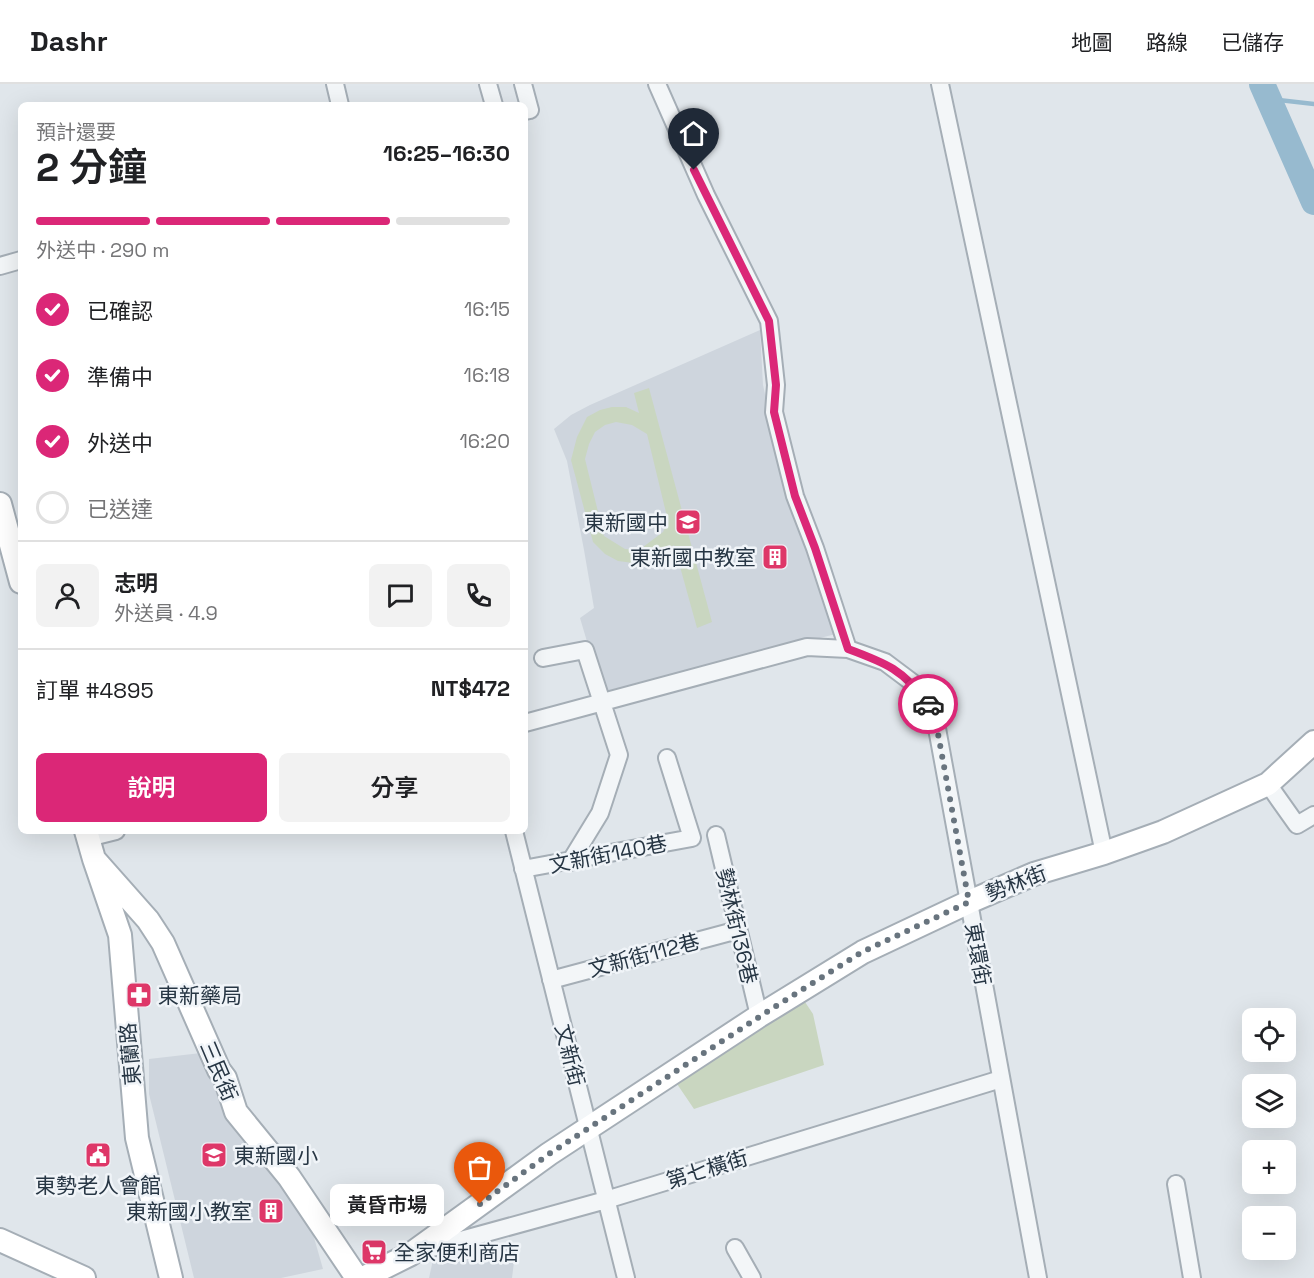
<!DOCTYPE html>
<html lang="zh-TW">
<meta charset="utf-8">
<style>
body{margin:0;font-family:"Space Grotesk","Noto Sans TC",sans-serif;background:#f2f2f2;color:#202124;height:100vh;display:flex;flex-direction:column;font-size:22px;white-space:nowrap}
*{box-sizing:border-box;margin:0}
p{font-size:20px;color:#757577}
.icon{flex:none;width:33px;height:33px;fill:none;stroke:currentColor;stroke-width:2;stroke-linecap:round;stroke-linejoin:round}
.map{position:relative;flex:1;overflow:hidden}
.details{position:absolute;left:18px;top:18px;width:510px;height:732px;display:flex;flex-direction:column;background:#fff;border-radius:9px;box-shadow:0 6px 24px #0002}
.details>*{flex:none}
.controls{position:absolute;left:1242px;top:924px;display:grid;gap:12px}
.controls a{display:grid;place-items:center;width:54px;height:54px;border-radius:9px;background:#fff;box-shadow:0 6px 24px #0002;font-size:30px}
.pin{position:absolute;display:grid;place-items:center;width:51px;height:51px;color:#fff;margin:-62px -26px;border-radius:50% 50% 50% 0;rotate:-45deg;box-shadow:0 0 6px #0007}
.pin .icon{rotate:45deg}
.courier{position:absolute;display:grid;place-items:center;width:60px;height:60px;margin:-30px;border:4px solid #db2777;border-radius:50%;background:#fff;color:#222;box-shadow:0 2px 8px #0007}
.bubble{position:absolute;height:42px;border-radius:9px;background:#fff;box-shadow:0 6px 24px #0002;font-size:20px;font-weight:600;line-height:42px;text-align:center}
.overview em{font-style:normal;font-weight:600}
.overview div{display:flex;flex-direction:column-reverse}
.overview{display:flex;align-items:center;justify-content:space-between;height:102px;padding:0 18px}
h1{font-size:39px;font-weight:600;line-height:45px}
.bar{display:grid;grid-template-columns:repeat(4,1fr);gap:9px 6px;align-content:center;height:72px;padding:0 18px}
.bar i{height:8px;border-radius:4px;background:#e0e0e0}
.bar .selected{background:#db2777}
.bar p{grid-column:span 4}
.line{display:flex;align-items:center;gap:15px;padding:0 18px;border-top:2px solid #e0e0e0}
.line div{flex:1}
.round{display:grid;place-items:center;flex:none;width:63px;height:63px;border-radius:9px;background:#f2f2f2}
ol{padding:0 18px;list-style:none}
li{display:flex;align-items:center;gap:18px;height:66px}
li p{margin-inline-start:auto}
li .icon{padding:6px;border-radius:50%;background:#db2777;color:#fff;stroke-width:4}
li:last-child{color:#757577}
li i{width:33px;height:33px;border:3px solid #e0e0e0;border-radius:50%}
.cta{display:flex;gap:12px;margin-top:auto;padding:12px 18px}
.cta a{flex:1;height:69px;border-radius:9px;background:#db2777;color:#fff;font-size:24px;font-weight:600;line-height:69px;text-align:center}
.cta a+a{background:#f2f2f2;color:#202124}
header{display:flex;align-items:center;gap:36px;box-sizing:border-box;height:84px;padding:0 30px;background:#fff;border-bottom:2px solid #e0e0e0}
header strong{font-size:28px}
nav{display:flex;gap:33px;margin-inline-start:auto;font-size:21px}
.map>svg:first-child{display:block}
.built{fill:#ced5dd}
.green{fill:#c9d6c0;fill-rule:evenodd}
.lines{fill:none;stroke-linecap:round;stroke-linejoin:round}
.stream{stroke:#97bacf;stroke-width:4.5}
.river{stroke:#97bacf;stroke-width:26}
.street-casing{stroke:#a5aeb6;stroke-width:20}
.secondary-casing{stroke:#a5aeb6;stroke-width:26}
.street{stroke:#f3f6f8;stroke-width:16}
.secondary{stroke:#fff;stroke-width:22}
.done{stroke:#68747e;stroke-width:6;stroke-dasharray:0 10.8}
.route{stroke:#db2777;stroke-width:8}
.labels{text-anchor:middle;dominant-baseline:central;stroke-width:5;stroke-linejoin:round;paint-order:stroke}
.poi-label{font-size:21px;fill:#273644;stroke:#f0f4f8;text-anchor:end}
.street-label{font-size:21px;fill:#273644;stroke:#f0f4f8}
</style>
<header>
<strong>Dashr</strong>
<nav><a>地圖</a><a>路線</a><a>已儲存</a></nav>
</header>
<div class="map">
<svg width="1314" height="1194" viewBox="0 0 1314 1194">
<rect width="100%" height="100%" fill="#e0e6eb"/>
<path class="built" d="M760 246 763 301 787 410 812 473 836 550 602 608 580 534 594 524 584 466 567 377 554 345 571 331 590 321Z
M201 969 311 1143 323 1185 281 1194H194L149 1010V975Z
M491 1158 516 1162 512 1194H429L433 1176 449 1175Z"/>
<path class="green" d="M649 304 712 538 697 544 674 461 665 470 641 480 618 477 605 470 593 458 571 376 577 353 587 333 600 326 612 323H626L639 329 634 309ZM616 338 632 341 647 350 668 437 663 448 639 466 625 465 604 452 585 375 589 360 595 348 605 341Z
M803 915 813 930 824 981 694 1025 675 997Z"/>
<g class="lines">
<path class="stream" d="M1269 15 1314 20"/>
<path class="river" d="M1262 0 1314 118"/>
<g class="street-casing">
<path id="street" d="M335 0 340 21
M488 0 494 21
M523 0 530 26 525 27
M657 0 706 111 769 237 776 301 774 328 795 412 815 464 848 565
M940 0 1104 769
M0 182 21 176
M543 574 585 566 619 671 600 729 570 778
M525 639 807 563 848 565 885 578 913 599 934 628 1038 1194
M1268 700 1297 741 1314 731
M514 747 626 1194
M716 751 759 932
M88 754 116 747
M523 785 692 754 667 674
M551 896 738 846
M1176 1100 1192 1194
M735 1164 752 1194
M421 1167 606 1116 1001 995"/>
</g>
<g class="secondary-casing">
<path id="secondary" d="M0 420 21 498
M86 747 94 775 120 851 137 1054 171 1194
M94 775 148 836 163 859 219 986 225 994 236 1028 289 1093 357 1194
M0 1156 84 1194
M363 1194 411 1170 549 1070 759 932 863 868 969 818 1034 790 1104 769 1163 748 1268 700 1314 658"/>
</g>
<use href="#street" class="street"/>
<use href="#secondary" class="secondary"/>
</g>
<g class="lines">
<path class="done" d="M480 1120 549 1070 776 922 862 868 969 818 934 628 928 620"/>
<path class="route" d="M694 86 769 237 776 301 774 328 795 412 815 464 848 565C886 579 904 586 928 620"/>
</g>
<defs>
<g id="school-square" transform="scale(1.35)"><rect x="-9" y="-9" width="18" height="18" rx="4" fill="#de3768" stroke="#f0f4f8"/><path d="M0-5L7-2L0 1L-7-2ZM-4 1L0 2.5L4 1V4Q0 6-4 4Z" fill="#fff"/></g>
<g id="building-square" transform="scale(1.35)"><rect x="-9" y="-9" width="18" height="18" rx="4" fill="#de3768" stroke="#f0f4f8"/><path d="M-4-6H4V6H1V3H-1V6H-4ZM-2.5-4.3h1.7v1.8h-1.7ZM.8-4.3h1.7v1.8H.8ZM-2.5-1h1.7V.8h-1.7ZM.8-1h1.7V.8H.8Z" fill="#fff"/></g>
<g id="pharmacy-square" transform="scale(1.35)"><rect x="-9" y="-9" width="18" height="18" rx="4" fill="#de3768" stroke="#f0f4f8"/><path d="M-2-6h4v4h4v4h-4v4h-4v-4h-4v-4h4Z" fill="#fff"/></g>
<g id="civic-square" transform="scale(1.35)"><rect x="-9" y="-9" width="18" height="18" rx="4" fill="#de3768" stroke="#f0f4f8"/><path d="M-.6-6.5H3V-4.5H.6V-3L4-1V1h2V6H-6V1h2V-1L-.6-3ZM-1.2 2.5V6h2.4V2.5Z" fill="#fff"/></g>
<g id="supermarket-square" transform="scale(1.35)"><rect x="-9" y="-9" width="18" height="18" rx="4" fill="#de3768" stroke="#f0f4f8"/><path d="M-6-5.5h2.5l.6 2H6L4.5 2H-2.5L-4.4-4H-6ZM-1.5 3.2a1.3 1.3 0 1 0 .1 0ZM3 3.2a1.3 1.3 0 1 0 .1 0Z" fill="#fff"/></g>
</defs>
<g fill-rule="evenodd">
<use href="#school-square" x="688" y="438"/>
<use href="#building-square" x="775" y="473"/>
<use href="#pharmacy-square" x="139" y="911"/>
<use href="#civic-square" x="98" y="1071"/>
<use href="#school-square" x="214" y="1071"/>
<use href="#building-square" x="271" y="1127"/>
<use href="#supermarket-square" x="374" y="1168"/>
</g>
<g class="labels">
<g class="poi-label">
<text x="668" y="438">東新國中</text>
<text x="756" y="473">東新國中教室</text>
<text x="158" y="911" text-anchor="start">東新藥局</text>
<text x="234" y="1071" text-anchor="start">東新國小</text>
<text x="98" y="1101" text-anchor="middle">東勢老人會館</text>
<text x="252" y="1127">東新國小教室</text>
<text x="394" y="1168" text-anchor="start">全家便利商店</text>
</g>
<g class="street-label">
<text transform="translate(608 770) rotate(-11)">文新街140巷</text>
<text transform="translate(1016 799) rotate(-21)">勢林街</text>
<text transform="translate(737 842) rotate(77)">勢林街136巷</text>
<text transform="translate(978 870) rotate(80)">東環街</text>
<text transform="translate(644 871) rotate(-15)">文新街112巷</text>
<text transform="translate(130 970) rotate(-95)">東蘭路</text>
<text transform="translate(570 971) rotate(76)">文新街</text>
<text transform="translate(219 987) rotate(67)">三民街</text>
<text transform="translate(707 1085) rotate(-17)">第七橫街</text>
</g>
</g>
</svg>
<div class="controls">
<a><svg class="icon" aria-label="locate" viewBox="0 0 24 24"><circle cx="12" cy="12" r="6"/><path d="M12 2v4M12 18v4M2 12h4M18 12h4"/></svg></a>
<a><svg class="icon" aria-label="layers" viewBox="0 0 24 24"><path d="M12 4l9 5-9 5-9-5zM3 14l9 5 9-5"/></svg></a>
<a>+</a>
<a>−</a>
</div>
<div class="pin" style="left:480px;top:1120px;background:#ea580c"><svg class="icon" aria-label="bag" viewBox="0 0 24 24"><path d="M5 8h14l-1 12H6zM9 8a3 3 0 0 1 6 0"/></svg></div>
<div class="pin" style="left:694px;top:86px;background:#1f2937"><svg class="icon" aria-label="home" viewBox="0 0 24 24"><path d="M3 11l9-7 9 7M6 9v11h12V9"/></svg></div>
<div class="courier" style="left:928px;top:620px"><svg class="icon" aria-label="car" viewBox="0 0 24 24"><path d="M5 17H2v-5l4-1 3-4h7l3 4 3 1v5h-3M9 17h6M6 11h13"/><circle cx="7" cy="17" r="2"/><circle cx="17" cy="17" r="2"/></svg></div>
<div class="bubble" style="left:330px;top:1100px;width:114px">黃昏市場</div>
<section class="details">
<div class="overview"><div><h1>2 分鐘</h1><p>預計還要</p></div><em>16:25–16:30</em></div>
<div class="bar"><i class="selected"></i><i class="selected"></i><i class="selected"></i><i></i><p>外送中 · 290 m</p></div>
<ol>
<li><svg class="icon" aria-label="check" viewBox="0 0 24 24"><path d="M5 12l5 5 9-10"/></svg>已確認<p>16:15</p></li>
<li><svg class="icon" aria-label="check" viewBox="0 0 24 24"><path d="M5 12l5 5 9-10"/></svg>準備中<p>16:18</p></li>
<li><svg class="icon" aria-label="check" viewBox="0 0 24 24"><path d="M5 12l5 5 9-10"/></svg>外送中<p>16:20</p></li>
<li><i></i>已送達</li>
</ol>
<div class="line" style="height:108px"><a class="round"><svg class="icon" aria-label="person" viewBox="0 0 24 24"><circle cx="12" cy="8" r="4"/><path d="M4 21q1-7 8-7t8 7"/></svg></a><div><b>志明</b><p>外送員 · 4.9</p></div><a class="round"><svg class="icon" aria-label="chat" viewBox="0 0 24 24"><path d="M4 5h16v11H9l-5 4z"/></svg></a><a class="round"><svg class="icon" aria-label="phone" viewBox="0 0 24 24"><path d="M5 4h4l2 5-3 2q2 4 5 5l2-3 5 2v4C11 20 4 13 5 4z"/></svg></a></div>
<div class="line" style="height:78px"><div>訂單 #4895</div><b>NT$472</b></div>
<div class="cta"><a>說明</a><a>分享</a></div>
</section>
</div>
